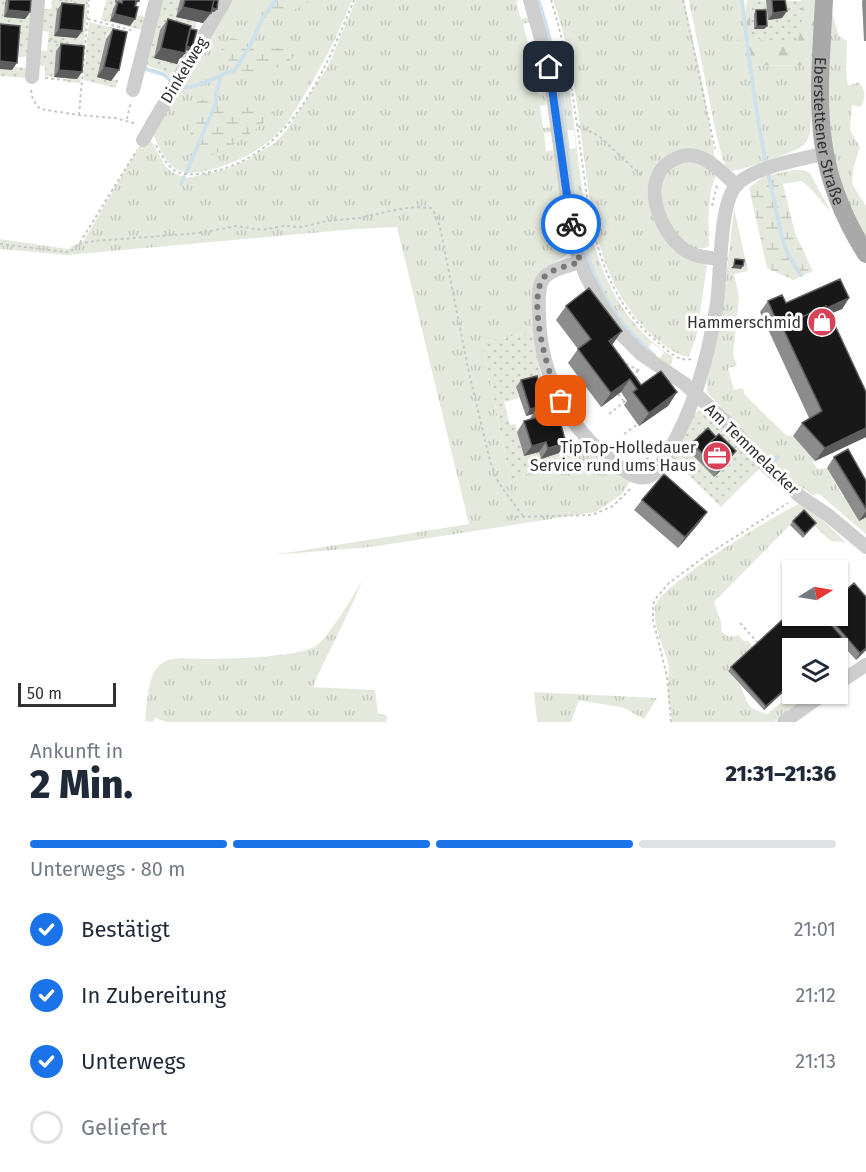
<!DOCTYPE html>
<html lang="de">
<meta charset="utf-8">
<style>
body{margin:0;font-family:"Fira Sans",sans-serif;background:#f6f6f7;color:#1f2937;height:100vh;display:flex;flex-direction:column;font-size:22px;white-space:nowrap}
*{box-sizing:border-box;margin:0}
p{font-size:20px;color:#747a83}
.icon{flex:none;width:33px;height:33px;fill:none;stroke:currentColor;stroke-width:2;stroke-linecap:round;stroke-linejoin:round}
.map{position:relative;height:722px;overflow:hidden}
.sheet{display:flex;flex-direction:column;background:#fff;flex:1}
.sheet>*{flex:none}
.needle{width:39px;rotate:79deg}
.fabs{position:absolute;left:782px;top:560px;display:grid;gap:12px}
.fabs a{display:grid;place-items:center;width:66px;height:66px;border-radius:0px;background:#fff;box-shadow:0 2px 4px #0004;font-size:30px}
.scale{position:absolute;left:18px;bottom:15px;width:98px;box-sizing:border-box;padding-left:6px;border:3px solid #313131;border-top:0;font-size:16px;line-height:21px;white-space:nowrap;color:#313131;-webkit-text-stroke:4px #fff;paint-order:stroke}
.pin{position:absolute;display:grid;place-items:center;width:51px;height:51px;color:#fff;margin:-26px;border-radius:12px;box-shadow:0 3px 9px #0006}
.courier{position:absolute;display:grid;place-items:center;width:60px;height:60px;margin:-30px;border:4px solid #1a73e8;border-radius:50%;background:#fff;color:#222;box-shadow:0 2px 8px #0007}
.headline em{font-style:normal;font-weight:800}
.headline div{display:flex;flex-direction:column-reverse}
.headline{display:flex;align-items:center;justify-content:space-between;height:102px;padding:0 30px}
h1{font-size:39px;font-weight:800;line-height:45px}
.bar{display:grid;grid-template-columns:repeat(4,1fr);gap:9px 6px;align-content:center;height:72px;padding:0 30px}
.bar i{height:8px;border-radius:4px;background:#e0e1e3}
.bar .current{background:#1a73e8}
.bar p{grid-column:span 4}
ol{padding:0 30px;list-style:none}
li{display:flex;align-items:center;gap:18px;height:66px}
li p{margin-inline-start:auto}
li .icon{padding:6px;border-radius:50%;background:#1a73e8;color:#fff;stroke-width:4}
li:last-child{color:#747a83}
li i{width:33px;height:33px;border:3px solid #e0e1e3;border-radius:50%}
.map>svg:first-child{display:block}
.grass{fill:url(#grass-tufts)}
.forest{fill:url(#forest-firs)}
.wetland{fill:url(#wetland-marsh)}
.garden{fill:url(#garden-dots)}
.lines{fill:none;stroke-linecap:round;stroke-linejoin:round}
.stream{stroke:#cee1ea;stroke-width:4}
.path{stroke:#c8c8c8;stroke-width:2;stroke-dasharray:3 3;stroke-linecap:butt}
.minor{stroke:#cecece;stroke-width:14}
.major{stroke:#a9a9a9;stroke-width:18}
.wall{fill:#8c8c8c}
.shaded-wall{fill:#5d5d5d}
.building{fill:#181818;stroke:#5d5d5d;stroke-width:1.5}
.done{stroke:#797979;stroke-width:6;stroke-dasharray:0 10.8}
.route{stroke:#1a73e8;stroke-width:8}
.labels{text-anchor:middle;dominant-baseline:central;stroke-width:6;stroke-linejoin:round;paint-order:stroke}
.street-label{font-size:16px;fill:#313131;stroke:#fff}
.poi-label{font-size:16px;fill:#313131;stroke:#fff;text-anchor:end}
</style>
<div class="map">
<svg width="866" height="722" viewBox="0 0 866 722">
<defs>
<pattern id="grass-tufts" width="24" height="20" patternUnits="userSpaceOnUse" patternTransform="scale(1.5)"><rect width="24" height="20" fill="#e5e9dd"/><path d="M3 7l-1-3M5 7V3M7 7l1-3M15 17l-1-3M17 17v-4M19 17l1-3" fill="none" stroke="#c5c8be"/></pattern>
<pattern id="forest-firs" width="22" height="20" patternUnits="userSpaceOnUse" patternTransform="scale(1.5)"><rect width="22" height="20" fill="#e5e9dd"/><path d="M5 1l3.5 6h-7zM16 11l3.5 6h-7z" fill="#c5c8be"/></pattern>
<pattern id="wetland-marsh" width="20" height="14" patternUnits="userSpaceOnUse" patternTransform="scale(1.5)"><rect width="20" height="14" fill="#e5e9dd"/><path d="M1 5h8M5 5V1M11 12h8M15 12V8" fill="none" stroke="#c5c8be"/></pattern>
<pattern id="garden-dots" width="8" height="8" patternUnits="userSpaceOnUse" patternTransform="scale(1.5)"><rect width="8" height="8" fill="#e5e9dd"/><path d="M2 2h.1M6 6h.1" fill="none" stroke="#c5c8be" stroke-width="1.8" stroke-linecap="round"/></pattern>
</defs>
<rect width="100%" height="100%" fill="#fff"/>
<path class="grass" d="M231 0H352C338 35 322 67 302 99 294 112 287 126 275 136 258 152 233 164 210 170 173 179 167 165 153 134Z
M356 0H520L516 2 521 19 530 17 531 22 523 24 529 47 538 45 540 50 532 52 535 70 543 69 545 74 536 75 538 94 547 93 549 104 540 106 543 128 552 127 553 132 544 133 546 151 555 150 570 248C567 258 557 260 549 266 527 279 532 310 533 332L482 342 511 482 586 443 613 471 631 480 622 494 596 512 371 547 273 555 469 524 397 227 356 229 67 255 0 249V239L68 249 77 243 81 245 143 140 150 139 166 167 172 172 186 178 227 169 245 161 276 142 288 128 328 66Z
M553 0H684L703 86 715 160 688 150 650 192 686 256 707 266 697 333 689 357C677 356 663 345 654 337 595 283 591 209 581 135 575 89 569 44 553 0Z
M689 0H741L752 65 814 66 810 131C809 137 807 143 801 147 792 153 736 173 728 171L722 157 716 133Z
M830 6 839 36 847 41 846 69 848 86 859 82C866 92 866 96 861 107L852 105 850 130 860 147 853 169 852 184 866 206V241L844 201 828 139Z
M567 72C584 172 576 295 673 357L671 366 659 359 664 352 652 343 647 350C583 286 579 234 568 149L576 148 574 130H565L560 89Z
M695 161 717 174C706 195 709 222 709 246 679 264 639 183 677 163 682 161 689 161 695 161Z
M794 170H803L810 173 831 212 809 187 801 181 783 184 774 174Z
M734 208 748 271 734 274 739 297 733 355 737 366 728 368 734 390 743 388 745 395 786 435 793 436 815 461 813 463 818 469 827 468 843 497 845 496 866 517V534L819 494 812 495 769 462 768 457 707 392V381L722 314Z
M799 504 809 506 845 542 831 541 801 514 714 602 721 622 722 632 729 637 738 635 744 641H748L753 647 728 671 740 685 748 704 753 709 767 714 793 693H815L774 722H672C671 712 668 700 668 690 668 680 670 672 668 662 664 648 650 619 656 604 665 583 774 515 799 504Z
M362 581C348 617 328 651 313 687L375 690 378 713 387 716V722H166L155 718 153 722 145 721C147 705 147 681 157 668 168 653 193 660 209 659 235 658 297 658 317 645 330 635 353 596 362 581Z
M534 692 657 698 644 719 624 708 579 700 571 722H537Z"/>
<path class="forest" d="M747 0H753L750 14 802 2 801 0H817L814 66 752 65 734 62 731 51 743 30Z"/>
<path class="wetland" d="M253 0H311L299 8 262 19 254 9Z
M231 38 298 52C280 74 260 73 235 70L221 49Z
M198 99 275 112C246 140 228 150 190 163V125Z
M774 174 783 184 795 233 813 271 793 280 767 268 749 188 763 177Z"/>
<path class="garden" d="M0 0H32L27 57 15 56V67L26 68V78L0 76Z
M52 0H88L80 83 66 82V78L45 76V66L35 65 37 50 47 51 49 32 39 30 40 9H51Z
M106 0H115V3L119 4 113 9 110 21 130 26 133 14 145 17 142 30 101 20Z
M160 0H180L176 17 196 22 194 34 181 49 190 51 173 78 163 71 145 65Z
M753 0 802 1 803 15 798 42 770 43 751 36 750 14Z
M89 22 123 30 121 36 107 33 97 77 118 80 116 88 83 80Z
M533 332 542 381 516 387 519 398 504 402 510 425 515 424 524 456 539 452 559 453 560 456 511 482 482 342Z
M704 410 761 467 721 507 671 458 695 412Z"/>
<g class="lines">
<path class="stream" d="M538 0C550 34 557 68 562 103 575 195 574 291 654 355
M742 0C750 67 758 133 774 199 781 230 781 249 801 275
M144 66 146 69 163 74 173 82
M179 86C191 91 209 80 220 76
M186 173 216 103V94L221 75 235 70 252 42 262 19 276 0
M181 184 184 177
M769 465 778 457"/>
<path class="path" d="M59 0 72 1
M551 0C564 41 571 82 577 125 589 204 591 290 660 344 668 351 679 362 691 359
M683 0 715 149
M88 19 134 31
M48 41 69 43
M45 78 65 80V78
M31 90 33 100 40 109 79 115 115 118 137 124
M79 115 89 0
M127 119 131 101
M578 126 599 136 643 177
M156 145C171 174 178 178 210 172 291 157 326 68 354 0
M712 206 717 185
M0 244 66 252H70L79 244 137 150
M79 244 94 241 199 233 237 226 262 230 283 226 302 227 327 221 359 218 400 209 416 207 431 208 437 217 441 232 469 373 490 461 496 478 505 492 524 517
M619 354 625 363 642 372
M636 379 637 370
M618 394 624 401
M609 414 628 399
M624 434 638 424
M634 461 649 458
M510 517 592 515 613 506 631 488
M740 623 758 643
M837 650 843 645
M782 699 792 691
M671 722 667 676 653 620V604L657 597 669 583 707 555 788 503"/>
<path class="minor" d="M530 0 549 67 569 212 576 250 586 276 603 308 620 333 641 354 685 384 726 422 767 467 801 497 828 515 866 547
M32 77 38 0
M133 90 156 0
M143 140 225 0
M721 259C709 258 695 257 685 250 658 232 637 174 677 158 685 154 695 155 704 159 716 165 726 176 736 185
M580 262C569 266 550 269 543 279 537 288 539 304 539 315 540 374 567 428 615 463 623 470 636 480 647 477 658 474 665 458 670 449 696 405 709 353 717 303 721 275 719 207 735 187 749 168 800 159 823 154
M837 684 866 665
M784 722 825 693"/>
<path class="major" id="s1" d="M824 0C819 100 809 164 866 254"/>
</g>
<path class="wall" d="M6 0H31L30 12 25 19 4 17 5 2Z
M115 0H139L136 6 130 26 110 21 113 9 116 3H115Z
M180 0H218L217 9 214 12H211L203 23 176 17Z
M766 0H785L782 18 768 20Z
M863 0H866V41H864L862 1Z
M62 3 82 31 77 38 54 36 57 10Z
M756 10 767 26 764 29H754V14Z
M168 19 190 29 192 48 190 51 185 50V53L177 64 154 58 160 30Z
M113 29 119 70 111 81 97 77 106 39Z
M61 44 82 72 77 79 54 77 56 51Z
M849 298 842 309 829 314 866 392V437L815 461 793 436 802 423 809 418 760 312 768 301 786 303Z
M566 306 612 345 641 385 677 392 668 406 639 426 624 405 627 401 621 392 601 407 568 363 578 349 556 320Z
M521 380 541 392 559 453 541 459 539 452 524 456 517 432 524 421 529 420 533 414 526 416 516 387Z
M716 437 736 451 726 465 714 477 688 450 692 443Z
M834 457 866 481V517L859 521 827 468Z
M642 500 700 522 678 548 634 510Z
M793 521 816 523 803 538 790 525Z
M792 615H837L866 650 856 660 839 641 792 648V684L764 710 728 671 731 667Z"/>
<path class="shaded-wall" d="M183 7 211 13 203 23 176 17Z
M209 7 217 9 214 12 206 11Z
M8 10 30 12 25 19 4 17Z
M787 11 782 18 768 20 773 13Z
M115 14 135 19 130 26 110 21Z
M757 26H767L764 29H754Z
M59 29 82 31 77 38 54 36Z
M183 45 192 48 190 51 181 49Z
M161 48 185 53 177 64 154 58Z
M0 61 17 63 12 70 0 69Z
M104 67 119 70 111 81 97 77Z
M59 70 82 72 77 79 54 77Z
M734 265 743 266 741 269 731 268Z
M849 298 842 309 786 333 783 327Z
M622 331 612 345 599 355 609 341Z
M630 379 621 392 601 407 611 393Z
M677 392 668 406 639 426 649 413Z
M550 404 545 411 536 409 533 414 526 416 530 409Z
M866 428V437L815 461 825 448Z
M546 442 539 452 524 456 532 446Z
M566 443 559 453 541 459 548 448Z
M736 451 726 465 714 477 723 464Z
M866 511V517L859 521Z
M707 512 700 522 678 548 685 537Z
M866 648V650L856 660 860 653Z
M792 683V684L764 710 766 706Z"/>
<path class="building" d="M9 0H31L30 12 8 10Z
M123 0H139V1L136 0 135 6 138 7 135 19 115 14 118 2 122 3Z
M185 0H214L211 13 183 7Z
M214 0H218L217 9 212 8Z
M772 0H785L787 11 773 13Z
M62 3 84 5 82 31 59 29Z
M756 10H766L767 26H757Z
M168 19 191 26 185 53 161 48Z
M0 24 20 26 17 63 0 61Z
M113 29 127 32 119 70 104 67Z
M190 29 197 30 192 48 186 46Z
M61 44 84 46 82 72 59 70Z
M735 259 744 260 743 266 734 265Z
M840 279 849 298 827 308 826 306 782 326 780 329 768 301 782 295 786 303Z
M589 288 622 331 609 341 641 385 661 371 677 392 649 413 633 392 637 389 630 379 611 393 578 349 591 339 566 306Z
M826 306 866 392V428L825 448 802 423 822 411 782 326Z
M537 376 541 392 547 391 550 404 530 409 521 380Z
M555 403 566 443 548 448 546 442 532 446 524 421 539 417 536 409Z
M708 428 716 437 706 446 702 453 692 443Z
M719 434 736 451 723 464 706 446Z
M848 449 866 481V509L834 457Z
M664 474 707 512 685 537 642 500Z
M804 510 816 523 805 534 793 521Z
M854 583 866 597V648L860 653 827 615H837V598Z
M792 611V615H822L842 637 830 648H792V683L766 706 731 667Z"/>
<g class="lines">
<path class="done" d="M561 401C549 379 525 297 545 276 554 268 569 266 580 262L571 224"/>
<path class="route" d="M549 67 571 224"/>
</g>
<defs>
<g id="shop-disc" transform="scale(1.5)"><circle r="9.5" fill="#d84258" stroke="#fff"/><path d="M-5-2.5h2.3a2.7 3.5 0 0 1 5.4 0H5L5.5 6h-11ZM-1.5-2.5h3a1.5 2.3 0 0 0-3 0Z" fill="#fff"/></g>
<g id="office-disc" transform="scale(1.5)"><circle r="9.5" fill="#d84258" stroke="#fff"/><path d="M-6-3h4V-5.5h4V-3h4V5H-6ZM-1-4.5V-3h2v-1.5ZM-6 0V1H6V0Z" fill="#fff"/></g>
</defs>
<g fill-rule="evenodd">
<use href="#shop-disc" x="822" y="322"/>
<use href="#office-disc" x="717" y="456"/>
</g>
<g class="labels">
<g class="street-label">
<text transform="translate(184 70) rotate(-59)">Dinkelweg</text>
<text stroke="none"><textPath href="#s1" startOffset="132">Eberstettener Straße</textPath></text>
<text transform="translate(752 449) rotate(44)">Am Temmelacker</text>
</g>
<g class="poi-label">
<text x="801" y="322">Hammerschmid</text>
<text x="696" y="447">TipTop-Holledauer<tspan x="696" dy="18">Service rund ums Haus</tspan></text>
</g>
</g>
</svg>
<div class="fabs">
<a><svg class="needle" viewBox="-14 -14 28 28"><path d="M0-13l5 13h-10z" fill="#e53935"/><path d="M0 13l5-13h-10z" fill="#747a83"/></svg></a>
<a><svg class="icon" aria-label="layers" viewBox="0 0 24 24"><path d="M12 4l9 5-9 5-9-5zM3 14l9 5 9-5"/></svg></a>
</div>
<div class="scale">50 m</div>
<div class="pin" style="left:561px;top:401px;background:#ea580c"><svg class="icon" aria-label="bag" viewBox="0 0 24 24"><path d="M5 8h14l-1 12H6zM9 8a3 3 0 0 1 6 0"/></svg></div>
<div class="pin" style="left:549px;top:67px;background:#1f2937"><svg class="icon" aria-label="home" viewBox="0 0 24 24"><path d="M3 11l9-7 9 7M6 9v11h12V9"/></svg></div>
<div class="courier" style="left:571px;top:224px"><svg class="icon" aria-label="bike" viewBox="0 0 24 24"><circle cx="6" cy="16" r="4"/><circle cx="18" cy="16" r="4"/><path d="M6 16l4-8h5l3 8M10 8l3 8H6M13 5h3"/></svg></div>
</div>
<section class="sheet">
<div class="headline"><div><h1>2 Min.</h1><p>Ankunft in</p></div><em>21:31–21:36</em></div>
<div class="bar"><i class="current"></i><i class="current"></i><i class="current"></i><i></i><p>Unterwegs · 80 m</p></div>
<ol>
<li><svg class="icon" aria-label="check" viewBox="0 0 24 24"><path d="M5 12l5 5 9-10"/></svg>Bestätigt<p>21:01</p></li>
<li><svg class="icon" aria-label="check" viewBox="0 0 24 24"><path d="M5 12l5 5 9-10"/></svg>In Zubereitung<p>21:12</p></li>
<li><svg class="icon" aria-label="check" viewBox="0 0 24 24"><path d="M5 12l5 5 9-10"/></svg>Unterwegs<p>21:13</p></li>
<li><i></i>Geliefert</li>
</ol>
</section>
